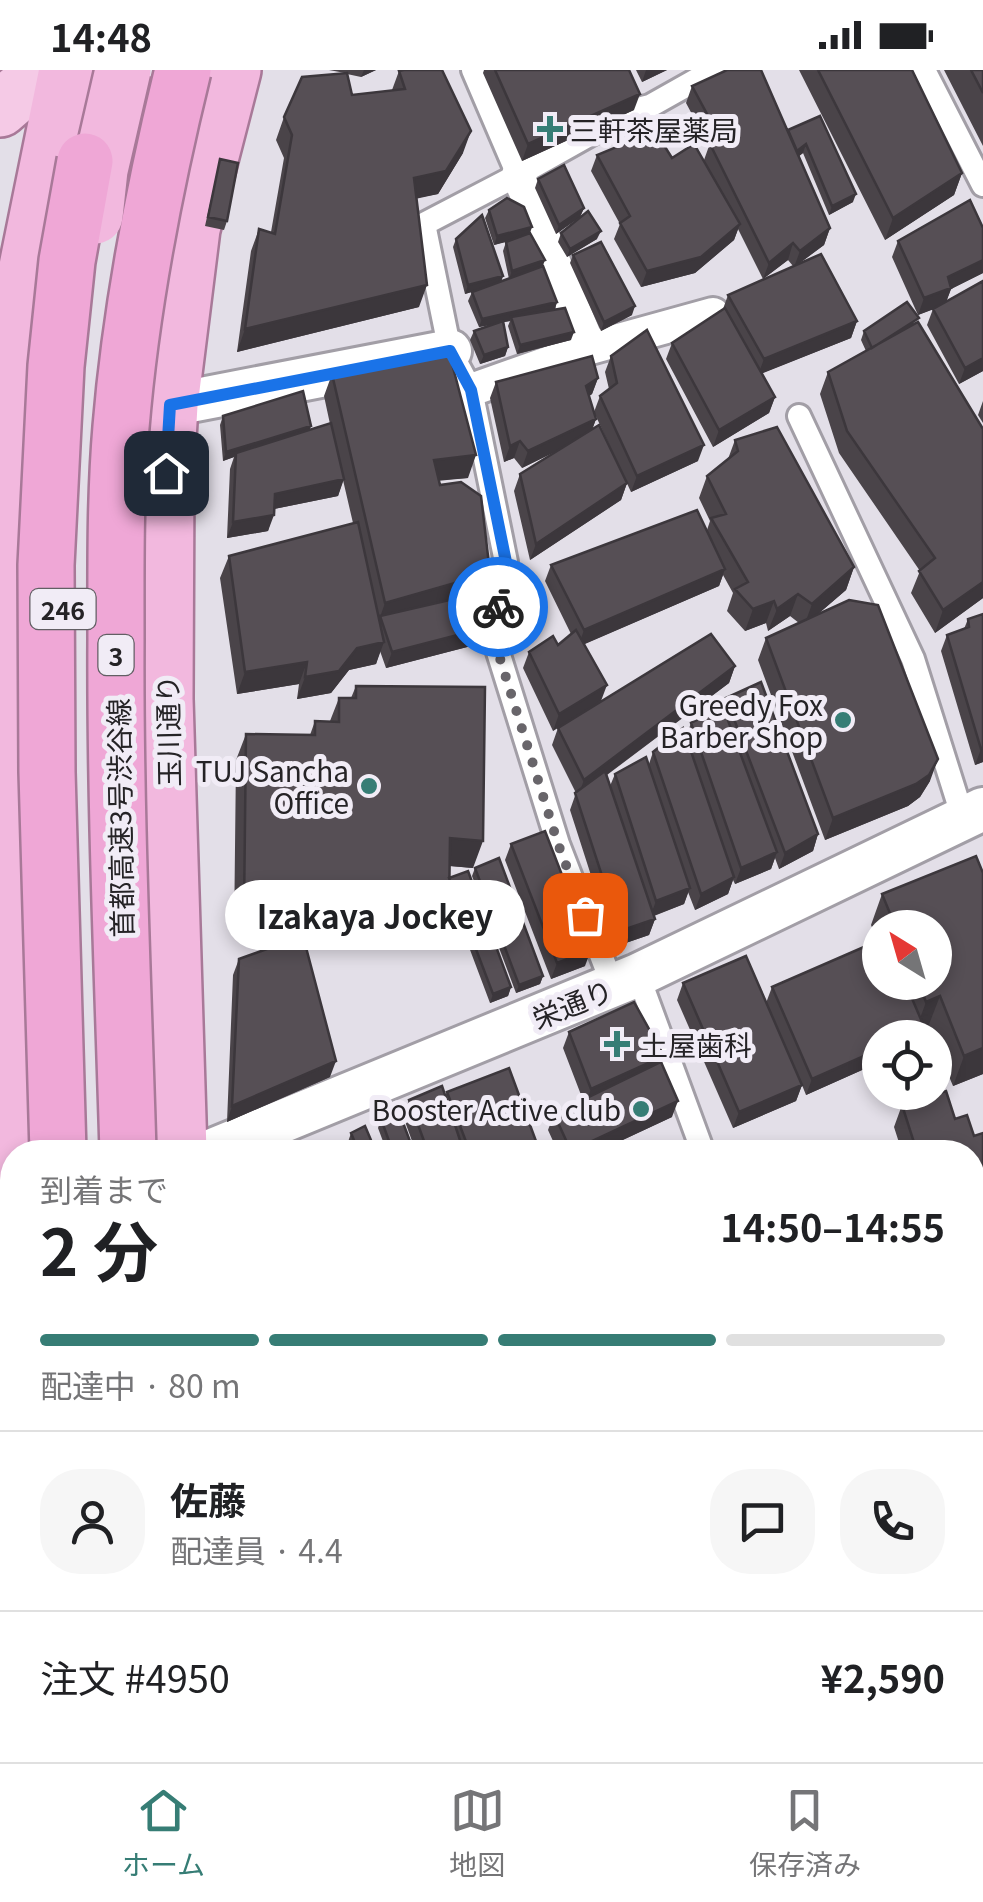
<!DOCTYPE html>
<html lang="ja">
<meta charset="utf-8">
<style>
body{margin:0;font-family:Georgia,"Noto Sans JP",serif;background:#f6f6f6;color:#202124;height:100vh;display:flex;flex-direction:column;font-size:38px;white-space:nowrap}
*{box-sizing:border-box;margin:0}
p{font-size:32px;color:#757577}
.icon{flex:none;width:55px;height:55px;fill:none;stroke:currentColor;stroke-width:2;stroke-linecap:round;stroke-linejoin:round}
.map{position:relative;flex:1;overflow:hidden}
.panel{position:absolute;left:0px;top:1070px;width:985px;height:622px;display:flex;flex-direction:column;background:#fff;border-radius:40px 40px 0 0;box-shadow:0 5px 15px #0003}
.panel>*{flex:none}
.needle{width:65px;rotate:323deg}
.buttons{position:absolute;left:862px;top:840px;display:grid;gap:20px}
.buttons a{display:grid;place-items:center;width:90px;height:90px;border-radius:50%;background:#fff;box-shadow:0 5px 15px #0003;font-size:50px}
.pin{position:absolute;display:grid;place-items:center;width:85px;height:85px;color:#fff;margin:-42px;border-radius:20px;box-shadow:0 5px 15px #0006}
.courier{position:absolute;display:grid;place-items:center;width:100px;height:100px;margin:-50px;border:8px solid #1a73e8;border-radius:50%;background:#fff;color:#222;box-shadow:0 2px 12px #0007}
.bubble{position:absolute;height:70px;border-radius:35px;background:#fff;box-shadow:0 5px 15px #0003;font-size:32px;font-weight:700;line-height:70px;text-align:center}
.overview em{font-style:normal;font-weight:700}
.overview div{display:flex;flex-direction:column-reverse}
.overview{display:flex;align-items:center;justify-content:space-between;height:170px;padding:0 40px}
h1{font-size:65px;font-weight:700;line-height:75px}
.bar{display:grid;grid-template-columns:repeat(4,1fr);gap:15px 10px;align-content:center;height:120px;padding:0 40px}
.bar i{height:12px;border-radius:8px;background:#e0e0e0}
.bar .current{background:#367d75}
.bar p{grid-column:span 4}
.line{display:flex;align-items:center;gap:25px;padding:0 40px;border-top:2px solid #e0e0e0}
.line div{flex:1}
.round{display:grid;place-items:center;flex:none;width:105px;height:105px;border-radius:40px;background:#f6f6f6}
.status{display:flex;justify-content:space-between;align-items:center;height:70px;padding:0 50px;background:#fff;direction:ltr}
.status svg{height:28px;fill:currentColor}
.tabs{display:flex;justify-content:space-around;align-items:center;height:140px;border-top:2px solid #e0e0e0;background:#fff;font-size:28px;color:#757577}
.tabs a{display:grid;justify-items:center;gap:5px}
.tabs .current{color:#367d75}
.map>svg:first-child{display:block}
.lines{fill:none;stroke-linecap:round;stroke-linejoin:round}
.service-casing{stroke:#a29ea6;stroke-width:28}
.pedestrian-casing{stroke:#a29ea6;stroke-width:38}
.minor-casing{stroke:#a29ea6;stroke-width:48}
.primary-casing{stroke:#a87998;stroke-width:60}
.trunk-casing{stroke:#a87998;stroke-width:60}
.motorway-casing{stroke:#a87998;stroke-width:60}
.service{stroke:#fff;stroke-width:22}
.pedestrian{stroke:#fff;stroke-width:32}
.minor{stroke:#fff;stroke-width:42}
.primary{stroke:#f5cae6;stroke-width:55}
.trunk{stroke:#f2b8de;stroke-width:55}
.motorway{stroke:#efa7d6;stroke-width:55}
.trunk-bridge-casing{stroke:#a87998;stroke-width:60;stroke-linecap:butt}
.motorway-bridge-casing{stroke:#a87998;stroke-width:60;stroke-linecap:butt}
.trunk-bridge{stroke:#f2b8de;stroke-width:55}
.motorway-bridge{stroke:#efa7d6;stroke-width:55}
.wall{fill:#4a4449;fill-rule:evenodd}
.shaded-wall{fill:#3c373c}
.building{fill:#564f55;stroke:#3c373c;stroke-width:2.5}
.done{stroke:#68656a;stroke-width:10;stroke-dasharray:0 18}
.route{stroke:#1a73e8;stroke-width:12}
.poi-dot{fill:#367d75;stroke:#f1ecf6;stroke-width:4}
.labels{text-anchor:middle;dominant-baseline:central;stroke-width:10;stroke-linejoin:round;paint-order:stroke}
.shield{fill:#f1ecf6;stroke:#625f64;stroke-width:2.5}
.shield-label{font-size:25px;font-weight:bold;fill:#252326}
.poi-label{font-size:28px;fill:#252326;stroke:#f1ecf6;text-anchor:end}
.street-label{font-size:28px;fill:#252326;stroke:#f1ecf6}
</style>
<div class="status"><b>14:48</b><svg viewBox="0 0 49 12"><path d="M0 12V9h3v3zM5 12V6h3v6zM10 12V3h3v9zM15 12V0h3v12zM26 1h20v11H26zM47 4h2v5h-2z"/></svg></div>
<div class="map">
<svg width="983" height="1692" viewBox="0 0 983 1692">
<rect width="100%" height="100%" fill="#e3dfe8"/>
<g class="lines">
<g class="service-casing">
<path id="service" d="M473 0 518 105 424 154 450 281 471 320 506 492 493 566 558 774 613 916
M924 0 983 115
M518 105 634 40 650 36 714 0
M799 346 913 589 963 748
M638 905 703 1082
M972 1217 983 1214
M972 1406 983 1403
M527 1680 530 1692
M910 1680 915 1692
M720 1692 761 1680"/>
</g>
<g class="pedestrian-casing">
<path id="pedestrian" d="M590 278 713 244
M471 320 590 278 518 105"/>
</g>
<g class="minor-casing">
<path id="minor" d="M170 335 450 281
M208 1082 638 905 983 739
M0 1546 12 1541"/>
</g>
<g class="primary-casing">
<path id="primary" d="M0 39 45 0"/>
</g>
<g class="trunk-casing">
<path id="trunk" d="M179 1082 165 629 166 403 170 335 192 159 233 0
M12 1139 3 963 1 607 7 376 15 256 67 0
M50 1680 51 1692
M215 1680 216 1692"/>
</g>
<g class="motorway-casing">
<path id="motorway" d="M90 1680 91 1692
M159 1680 160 1692"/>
</g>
<use href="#service" class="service"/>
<use href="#pedestrian" class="pedestrian"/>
<use href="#minor" class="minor"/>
<use href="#primary" class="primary"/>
<use href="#trunk" class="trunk"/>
<use href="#motorway" class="motorway"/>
<g class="trunk-bridge-casing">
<path id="trunk-bridge" d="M95 146 100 100 123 0"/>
</g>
<g class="motorway-bridge-casing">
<path id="motorway-bridge" d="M58 1082 47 702 46 495 56 296 67 191 85 91
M128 1082C123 911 115 740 116 569 116 498 115 427 121 357 131 236 154 118 183 0"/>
</g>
<use href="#trunk-bridge" class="trunk-bridge"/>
<use href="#motorway-bridge" class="motorway-bridge"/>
</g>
<path class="wall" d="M329 0H376L361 7 347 4 352 25 392 20 399 1 463 83 438 124 416 128 419 237 237 282 251 181 259 159 271 162 284 88 276 70 284 47 345 3Z
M484 0H629L634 40 522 91 483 3Z
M636 0H667L642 12Z
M799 0H912L962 103 954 125 885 170Z
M944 0H983V76Z
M692 16 788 61 820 46 853 132 829 145 803 83 799 86 830 158 824 175 800 193 857 251 851 268 762 303 775 327 769 343 713 377 666 289 672 273 723 239 728 225 793 196 788 190 763 209 738 159 734 170 695 203 641 217 614 169 620 154 591 101 597 85 704 90 709 76 686 33Z
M220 89 227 151 224 160 205 156Z
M538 109 584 138 580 147 556 164 535 118Z
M489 140 530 164 557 232 555 239 571 270 517 284 508 256 510 251 503 252 508 277 505 286 480 294 470 270 474 261 496 254 479 257 468 231 472 222 477 220 465 224 453 177 456 169 503 206 501 212 509 209 503 181 506 172 511 170 494 175 485 148Z
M983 158V203L951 219 946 232 983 211V301L959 314 927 255 933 239 918 245 892 187 898 171Z
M561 163 597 169 567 187 558 172Z
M573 185 632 245 601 261 570 193Z
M917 253 983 528 935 563 911 523 920 501 839 383 820 324 828 302 866 281 861 270 864 261Z
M611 286 698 391 631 422 594 342 600 326 609 319 605 302Z
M332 304 468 408 439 410 482 525 480 526 477 560 471 576 386 598 380 581 376 594 349 600 331 623 297 629 299 614 237 624 220 508 229 486 353 453 343 410 338 426 274 439 268 461 227 468 230 399 234 387 223 391 220 355 223 346 311 356 309 360 330 354 324 326Z
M598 308 592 324 589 326 596 349 592 360 627 413 621 430 530 490 514 421 520 404 562 378 522 398 514 388 504 392 490 328 496 312Z
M983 331V353L978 345Z
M735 370 854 497 846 520 818 544 930 711 920 727 908 736 825 770 758 590 766 568 799 553 790 546 768 561 766 553 745 561 727 541 733 523 723 505 719 516 584 574 607 615 553 661 523 598 529 582 558 575 571 564 545 511 551 495 707 460 710 451 699 428 707 406 728 389Z
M983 544V692L975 695 941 581 947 565 964 559 968 549Z
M735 596 729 613 607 705 610 716 615 704 649 694 653 682 686 667 691 653 723 637 726 628 818 764 813 781 779 799 775 788 771 799 735 814 733 810 728 824 695 840 688 822 684 834 654 846 655 849 649 865 614 877 570 740 576 723 552 675 558 658Z
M356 616 473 798 449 796V809L511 917 508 926 490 933 449 824V841L439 868 304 867 330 1007 227 1052 233 905 239 889 300 867 234 866 236 690 246 664 310 665 315 651H330L339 628H351Z
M511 774 585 896 551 909 505 790Z
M475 798 543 906 540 914 516 923 472 806Z
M983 803V1004L953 1016 935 973V968H933L928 957 925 958 922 968H880V992L806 1025 802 1015 796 1031 733 1058 677 930 683 913 766 933 772 917 878 871 871 855 882 824ZM880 858H935V912H880Z
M569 962 664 986 662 993 672 1047 597 1082H558L548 1060 554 1044 583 1030 563 978Z
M447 1022 540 1082H416L403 1046 409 1030 445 1026Z
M902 1035 955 1049 974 1066 983 1063V1193L972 1196V1082H902L894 1057Z
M381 1049 414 1082H387L378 1058Z
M351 1063 376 1082 350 1077 348 1072Z
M264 1680H368L372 1692H266Z
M385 1680H422L425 1692H387Z
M427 1680H513L516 1692H430Z
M538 1680H583L585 1692H541Z
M601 1680H668L617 1692H604Z
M830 1680 894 1692H826Z
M935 1680H972L983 1692H940Z"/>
<path class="shaded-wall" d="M364 0H376L361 7Z
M646 0H667L642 12Z
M640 24 634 40 522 91 528 74Z
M471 61 463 83 438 124 406 131 414 108Z
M806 74 803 83 794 90 797 81Z
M962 103 954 125 885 170 893 148Z
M856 124 853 132 829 145 832 136Z
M584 138 580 147 556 164 559 155Z
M740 154 734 170 695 203 641 217 647 201Z
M532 157 529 166 494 175 497 166Z
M830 158 824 175 794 197 800 181Z
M601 161 597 169 567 187 570 179Z
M793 173 788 190 763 209 769 193Z
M545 190 542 198 509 209 512 201Z
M983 190V203L951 219 945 235 918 245 924 228 948 207Z
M503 206 500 214 465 224 468 215Z
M427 215 419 237 237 282 245 259Z
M557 232 554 241 511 247 510 251 479 257 482 249Z
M635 236 632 245 601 261 604 252Z
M857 251 851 268 758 305 764 289Z
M574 262 571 270 517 284 520 275Z
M508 277 505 286 480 294 484 285Z
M983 288V301L959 314 965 298Z
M598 308 592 324 580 332 586 316Z
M775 327 769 343 713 377 719 360Z
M596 349 590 365 522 398 528 381Z
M311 356 308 365 236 383 234 387 223 391 226 382Z
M520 371 514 388 504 392 510 376Z
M704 375 698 391 631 422 637 406Z
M476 385 468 408 426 412 434 390Z
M344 409 338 426 269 440 275 424Z
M627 413 621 430 530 490 536 474Z
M274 445 268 461 227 468 233 452Z
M854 497 846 520 804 556 812 534Z
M725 499 719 516 578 577 584 560Z
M490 503 482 525 383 553 380 547 385 533Z
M983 512V528L935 563 943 540Z
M798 524 790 546 768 561 777 539Z
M774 531 766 553 745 561 753 539Z
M477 560 471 576 386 598 392 582Z
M384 572 376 594 349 600 331 623 297 629 305 607 357 578Z
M307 592 299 614 237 624 245 602Z
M735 596 729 613 578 726 584 710Z
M607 615 601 631 553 661 559 644Z
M983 678V692L975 695 981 679Z
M938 689 930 711 920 727 908 736 825 770 833 748Z
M818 764 813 781 779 799 785 783Z
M450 768 483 771 473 798 440 795Z
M777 782 771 799 735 814 741 798Z
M734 807 728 824 695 840 701 824Z
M690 818 684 834 650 847 656 831Z
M244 840 449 841 439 868 234 866Z
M655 849 649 865 614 877 620 861Z
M591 880 585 896 551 909 557 893Z
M543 906 540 914 516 923 519 915Z
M511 917 508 926 490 933 493 924Z
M940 926 928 957 915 962 926 932Z
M925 959 922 968H906Z
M983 978V1004L953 1016 964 986Z
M880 979V992L806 1025 812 1009Z
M664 986 658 1002 585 1036 591 1019Z
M336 991 330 1007 227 1052 232 1036Z
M802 1015 796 1031 733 1058 739 1042Z
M678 1031 672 1047 597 1082H571Z
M983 1174V1193L972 1196V1177Z
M983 1345V1366L972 1368V1348Z
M983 1538V1557L972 1561V1542Z
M611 1680H668L617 1692H606Z"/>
<path class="building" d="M404 0H442L471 61 446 101 414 108 427 215 245 259 259 159 275 164 292 65 284 47 302 7 347 3 352 25 405 19 399 1Z
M495 0H629L640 24 528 74Z
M727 0H761L830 158 800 181 793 173 769 193 710 74 720 68 692 16Z
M818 0H912L962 103 893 148Z
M971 0H983V23Z
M820 46 856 124 832 136 806 74 797 81 788 60Z
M655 61 672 88 694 74 740 154 701 187 647 201 620 153 630 146 597 85Z
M220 89 238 93 227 151 208 147Z
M564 95 584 138 559 155 538 109Z
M507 128 524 137 532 157 497 166 489 140Z
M970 130 983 158V190L948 207 951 218 924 228 898 171Z
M588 141 601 161 570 179 561 163Z
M482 145 503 206 468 215 456 169Z
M530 163 545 190 512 201 506 172Z
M601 172 635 236 604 252 573 185Z
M821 184 857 251 764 289 728 225Z
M543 196 557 232 482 249 472 222Z
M983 211V288L965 298 933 239Z
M907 232 919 248 872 278 864 261Z
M565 238 574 262 520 275 511 247Z
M725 238 775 327 719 360 672 273Z
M503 251 508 277 484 285 474 261Z
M918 252 983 359V512L943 540 919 501 935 488 847 361 828 302Z
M647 260 704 375 637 406 600 326 617 313 611 286Z
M449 282 476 385 434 390 440 415 461 412 481 426 490 503 385 533 332 304Z
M592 286 598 308 586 316 596 349 528 381 520 371 510 376 496 312Z
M303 321 311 356 226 382 223 346Z
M331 353 344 409 275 424 274 445 233 452 236 383Z
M599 355 627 413 536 474 520 404Z
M777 357 854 497 812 534 798 524 777 539 774 531 753 539 735 519 748 512 711 448 726 444 707 406 738 381 735 370Z
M697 440 725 499 584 560 551 495Z
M358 452 384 572 357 578 339 601 305 607 307 592 245 602 229 486Z
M480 523 477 560 392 582 380 546Z
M849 530 878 535 938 689 929 705 916 714 833 748 766 568Z
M983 544V678L981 679 947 565 969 557 968 549Z
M576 560 607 615 559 644 529 582 553 566 558 575Z
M711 564 735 596 584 710 558 658Z
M761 612 818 764 785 783 726 628Z
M356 616 485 617 483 771 450 768 449 841 244 840 246 664 315 665V651L339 652V628H356Z
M723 637 777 782 741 798 691 653Z
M683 658 734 807 701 824 653 682Z
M646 687 690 818 656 831 615 704Z
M605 701 655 849 620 861 575 723Z
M545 761 591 880 557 893 511 774Z
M976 786 983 803V978L964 986 940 926 926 932 918 912H935V858H896L882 824Z
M499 788 543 906 519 915 475 798Z
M468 801 511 917 493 924 449 808Z
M303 866 336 991 232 1036 239 889Z
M880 870V912H905L925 959 906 968H880V979L812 1009 772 917Z
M746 886 802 1015 739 1042 683 913Z
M634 932 664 986 591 1019 569 962Z
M661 992 678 1031 571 1081 554 1044Z
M509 998 540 1082H470L447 1022Z
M442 1016 464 1082H428L409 1030Z
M946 1021 955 1049 967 1045 974 1066 983 1063V1174L972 1177V1082H917L902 1035Z
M399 1042 414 1082H393L381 1049Z
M365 1056 376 1082H363L359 1074 356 1075 351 1063Z
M359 1074 363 1082H336Z
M983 1227V1345L972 1348V1230Z
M982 1421 983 1538 972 1542V1424Z
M983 1604V1692H952L948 1680H972V1608Z
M269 1680H339L297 1692H270Z
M339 1680H368L372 1692H301Z
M394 1680H422L425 1692H396Z
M437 1680H513L516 1692H440Z
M548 1680H583L585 1690 577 1692H552Z
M806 1680H815L820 1692H767Z
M830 1680H890L894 1692H835Z"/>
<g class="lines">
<path class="done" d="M498 537 493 566 558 774 585 845"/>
<path class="route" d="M166 403 170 335 450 281 471 320 506 492 498 537"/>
</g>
<g class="poi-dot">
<path d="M545 44h10v10h10v10h-10v10h-10v-10h-10v-10h10z"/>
<circle cx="843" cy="650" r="10"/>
<circle cx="369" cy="716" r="10"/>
<path d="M612 959h10v10h10v10h-10v10h-10v-10h-10v-10h10z"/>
<circle cx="641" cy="1039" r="10"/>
</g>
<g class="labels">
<g class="shield">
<rect x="30.5" y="519" width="65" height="40" rx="8"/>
<rect x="98.5" y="565" width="35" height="40" rx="8"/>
</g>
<g class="shield-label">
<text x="63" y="539">246</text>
<text x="116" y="585">3</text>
</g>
<g class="poi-label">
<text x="570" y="59" text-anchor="start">三軒茶屋薬局</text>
<text x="823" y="634">Greedy Fox<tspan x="823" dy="32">Barber Shop</tspan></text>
<text x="349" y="700">TUJ Sancha<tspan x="349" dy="32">Office</tspan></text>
<text x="640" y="974" text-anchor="start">土屋歯科</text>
<text x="621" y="1039">Booster Active club</text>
</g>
<g class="street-label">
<text transform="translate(167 661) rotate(-91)">玉川通り</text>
<text transform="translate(119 748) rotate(-91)">首都高速3号渋谷線</text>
<text transform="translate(572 933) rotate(-22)">栄通り</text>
</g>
</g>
</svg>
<div class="buttons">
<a><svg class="needle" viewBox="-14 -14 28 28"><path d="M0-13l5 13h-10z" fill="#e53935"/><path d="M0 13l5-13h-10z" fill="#757577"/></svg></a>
<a><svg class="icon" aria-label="locate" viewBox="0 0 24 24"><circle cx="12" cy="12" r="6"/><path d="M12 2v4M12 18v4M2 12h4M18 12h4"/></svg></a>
</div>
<div class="pin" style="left:585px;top:845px;background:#ea580c"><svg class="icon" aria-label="bag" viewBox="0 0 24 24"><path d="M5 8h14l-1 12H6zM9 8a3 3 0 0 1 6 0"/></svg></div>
<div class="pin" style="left:166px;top:403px;background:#1f2937"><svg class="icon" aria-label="home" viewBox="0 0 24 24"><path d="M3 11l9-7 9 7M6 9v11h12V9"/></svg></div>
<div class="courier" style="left:498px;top:537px"><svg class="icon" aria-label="bike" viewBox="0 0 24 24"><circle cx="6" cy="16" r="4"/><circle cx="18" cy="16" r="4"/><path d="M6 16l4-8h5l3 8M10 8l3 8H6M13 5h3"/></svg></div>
<div class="bubble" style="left:225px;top:810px;width:300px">Izakaya Jockey</div>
<section class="panel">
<div class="overview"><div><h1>2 分</h1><p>到着まで</p></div><em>14:50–14:55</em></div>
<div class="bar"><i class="current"></i><i class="current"></i><i class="current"></i><i></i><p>配達中 · 80 m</p></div>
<div class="line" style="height:180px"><a class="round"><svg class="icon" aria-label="person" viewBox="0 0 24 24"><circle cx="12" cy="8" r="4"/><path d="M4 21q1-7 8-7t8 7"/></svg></a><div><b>佐藤</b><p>配達員 · 4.4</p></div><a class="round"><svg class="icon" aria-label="chat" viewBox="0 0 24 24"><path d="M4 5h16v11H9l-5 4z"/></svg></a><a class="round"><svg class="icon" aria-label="phone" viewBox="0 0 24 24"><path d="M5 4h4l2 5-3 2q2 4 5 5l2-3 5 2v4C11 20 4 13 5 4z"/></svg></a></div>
<div class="line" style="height:130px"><div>注文 #4950</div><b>¥2,590</b></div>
</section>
</div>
<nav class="tabs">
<a class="current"><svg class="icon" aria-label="home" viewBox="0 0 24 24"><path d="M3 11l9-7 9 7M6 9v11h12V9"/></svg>ホーム</a>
<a><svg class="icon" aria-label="map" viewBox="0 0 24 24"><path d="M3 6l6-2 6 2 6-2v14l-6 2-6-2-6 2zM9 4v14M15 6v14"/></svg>地図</a>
<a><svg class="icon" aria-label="saved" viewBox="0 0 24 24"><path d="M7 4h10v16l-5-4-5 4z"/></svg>保存済み</a>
</nav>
